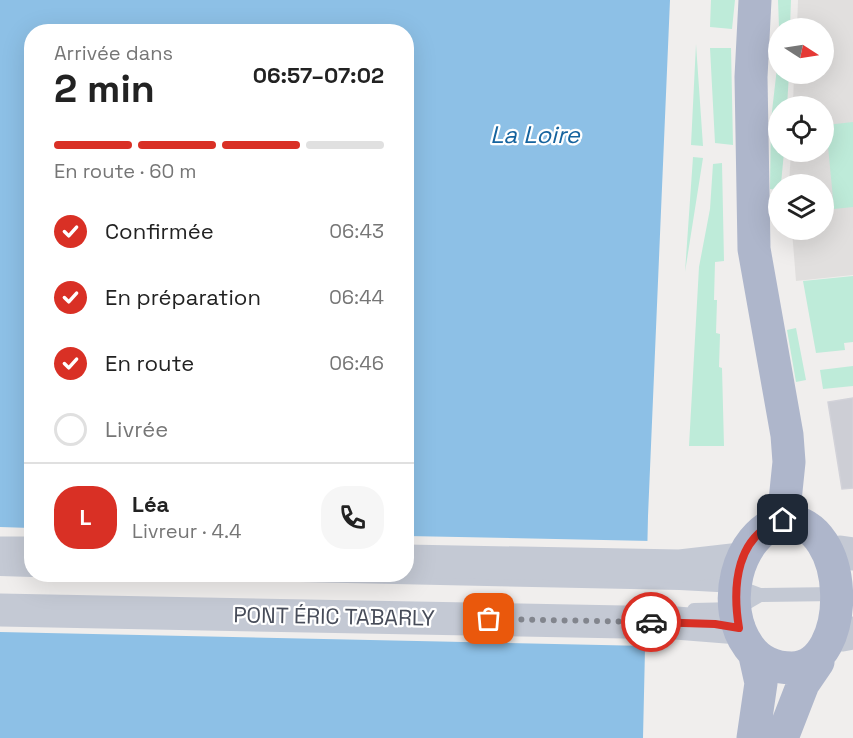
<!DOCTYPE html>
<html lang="fr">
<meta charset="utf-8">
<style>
body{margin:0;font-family:"Space Grotesk",sans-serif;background:#f6f6f6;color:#222;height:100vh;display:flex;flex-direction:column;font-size:22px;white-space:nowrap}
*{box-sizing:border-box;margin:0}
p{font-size:20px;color:#767676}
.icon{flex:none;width:33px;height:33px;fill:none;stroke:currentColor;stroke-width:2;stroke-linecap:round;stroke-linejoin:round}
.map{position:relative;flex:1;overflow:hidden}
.details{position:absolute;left:24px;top:24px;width:390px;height:558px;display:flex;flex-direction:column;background:#fff;border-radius:24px;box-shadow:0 6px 24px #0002}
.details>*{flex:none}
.needle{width:39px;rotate:102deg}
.buttons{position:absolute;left:768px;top:18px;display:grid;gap:12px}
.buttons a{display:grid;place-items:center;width:66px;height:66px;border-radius:50%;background:#fff;box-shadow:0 6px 24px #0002;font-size:30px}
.pin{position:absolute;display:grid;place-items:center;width:51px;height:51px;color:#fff;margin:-26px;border-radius:12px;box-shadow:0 3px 9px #0006}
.courier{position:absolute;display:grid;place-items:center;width:60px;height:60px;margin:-30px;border:4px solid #d93025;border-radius:50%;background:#fff;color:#222;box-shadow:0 2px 8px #0007}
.head em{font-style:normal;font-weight:700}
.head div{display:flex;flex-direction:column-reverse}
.head{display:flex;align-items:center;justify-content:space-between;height:102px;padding:0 30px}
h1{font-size:39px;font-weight:700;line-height:45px}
.bar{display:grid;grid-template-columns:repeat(4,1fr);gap:9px 6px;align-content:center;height:72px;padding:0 30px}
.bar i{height:8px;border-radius:4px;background:#e0e0e0}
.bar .on{background:#d93025}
.bar p{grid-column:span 4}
.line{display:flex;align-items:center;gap:15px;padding:0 30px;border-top:2px solid #e0e0e0}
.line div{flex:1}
.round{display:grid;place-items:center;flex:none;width:63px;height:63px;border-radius:24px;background:#f6f6f6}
ol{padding:0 30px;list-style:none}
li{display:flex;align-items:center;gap:18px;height:66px}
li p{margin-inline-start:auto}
li .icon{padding:6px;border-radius:50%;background:#d93025;color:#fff;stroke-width:4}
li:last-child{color:#767676}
li i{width:33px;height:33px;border:3px solid #e0e0e0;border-radius:50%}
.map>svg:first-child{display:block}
.education{fill:#e1dfde}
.green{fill:#beebd9}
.water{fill:#8dc0e6;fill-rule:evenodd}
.pier{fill:#f0eeed}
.building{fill:#cdced5;stroke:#d2d2d9;stroke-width:1.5}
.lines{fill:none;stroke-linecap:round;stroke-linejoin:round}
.service{stroke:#c4c9d4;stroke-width:14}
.tertiary{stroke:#c4c9d4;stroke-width:33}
.primary{stroke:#aeb6cb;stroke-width:33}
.done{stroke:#82858d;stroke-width:6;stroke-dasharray:0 10.8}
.route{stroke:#d93025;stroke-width:8}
.labels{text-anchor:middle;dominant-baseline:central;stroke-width:4.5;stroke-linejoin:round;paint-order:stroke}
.street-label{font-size:22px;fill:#474c59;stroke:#fff}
.water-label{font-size:24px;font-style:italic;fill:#15639e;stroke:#fff}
</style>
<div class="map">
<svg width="853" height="738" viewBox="0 0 853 738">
<rect width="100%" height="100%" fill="#f0eeed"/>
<path class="education" d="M798 0H853V275L796 281 792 230H824V184H789L791 152H824V106H793L794 74H824V28H797Z"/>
<path class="green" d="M711 0H735L732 29 710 27Z
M778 0H791L790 28 779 27Z
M696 44 703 146 691 145Z
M710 48H731L733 145 715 143Z
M778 59V74H789L787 106H778V152H784L781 184H778V190L770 189 771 120Z
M853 122V207L834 209 826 125Z
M693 157 703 158 685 272Z
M722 163 724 261 715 262 714 300H717L716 333 720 334 719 367 722 368 724 446H689L699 267 710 209 713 164Z
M853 276V342L844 343 845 350 816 353 803 281Z
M796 328 806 380 796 382 787 330Z
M853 366V386L823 389 820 370Z"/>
<path class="water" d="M0 0H670L648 516 643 738H0ZM32 32H406V574H32Z"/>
<path class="pier" d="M0 527 31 528 32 574H406L407 536 651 541 648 646 0 632Z"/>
<path class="building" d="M853 398V488L842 489 828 402Z"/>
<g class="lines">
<path class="service" d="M0 569 32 570
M253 574 680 583 736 586 760 595 837 594
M694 610 736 609 760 595"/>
<path class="tertiary" d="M840 552 853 554
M0 553H32
M406 561 680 566 741 559
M0 610 676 623 739 628
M842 635 853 633"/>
<path class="primary" d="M755 0 751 77 754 249 787 435 789 462 783 520
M783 520C853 520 853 667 792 668 774 668 759 661 749 647 720 608 735 535 783 520Z
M753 738 761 683 755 656
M782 738 803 684 818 662"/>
</g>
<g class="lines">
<path class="done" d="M489 619 651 622"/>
<path class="route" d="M651 622 715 624 739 628C732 586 736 534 783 520"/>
</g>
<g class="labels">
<g class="street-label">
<text transform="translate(334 616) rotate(1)">PONT ÉRIC TABARLY</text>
</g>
<g class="water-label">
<text x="535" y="134">La Loire</text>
</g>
</g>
</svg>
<div class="buttons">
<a><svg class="needle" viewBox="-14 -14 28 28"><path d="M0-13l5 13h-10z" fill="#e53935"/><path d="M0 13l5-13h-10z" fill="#767676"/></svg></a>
<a><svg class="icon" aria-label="locate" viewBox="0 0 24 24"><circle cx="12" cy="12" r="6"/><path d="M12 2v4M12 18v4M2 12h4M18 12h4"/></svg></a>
<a><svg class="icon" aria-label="layers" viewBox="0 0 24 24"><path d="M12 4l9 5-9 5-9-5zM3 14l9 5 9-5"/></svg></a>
</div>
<div class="pin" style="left:489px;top:619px;background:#ea580c"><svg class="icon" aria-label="bag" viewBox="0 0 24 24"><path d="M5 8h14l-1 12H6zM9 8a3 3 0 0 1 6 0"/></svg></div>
<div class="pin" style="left:783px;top:520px;background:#1f2937"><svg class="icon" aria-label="home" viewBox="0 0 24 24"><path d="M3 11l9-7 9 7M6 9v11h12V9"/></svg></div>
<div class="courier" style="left:651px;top:622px"><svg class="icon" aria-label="car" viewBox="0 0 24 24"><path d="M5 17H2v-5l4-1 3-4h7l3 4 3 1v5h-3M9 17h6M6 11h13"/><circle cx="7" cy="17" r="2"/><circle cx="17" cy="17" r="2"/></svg></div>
<section class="details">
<div class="head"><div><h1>2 min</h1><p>Arrivée dans</p></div><em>06:57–07:02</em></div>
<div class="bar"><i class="on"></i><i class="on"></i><i class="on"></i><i></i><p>En route · 60 m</p></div>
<ol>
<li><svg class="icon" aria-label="check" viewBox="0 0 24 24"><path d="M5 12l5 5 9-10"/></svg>Confirmée<p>06:43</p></li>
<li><svg class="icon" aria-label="check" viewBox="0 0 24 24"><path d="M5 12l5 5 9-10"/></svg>En préparation<p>06:44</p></li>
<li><svg class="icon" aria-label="check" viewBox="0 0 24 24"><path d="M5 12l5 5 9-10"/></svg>En route<p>06:46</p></li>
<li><i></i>Livrée</li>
</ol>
<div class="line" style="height:108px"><b class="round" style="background:#d93025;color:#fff">L</b><div><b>Léa</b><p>Livreur · 4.4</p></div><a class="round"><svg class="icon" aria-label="phone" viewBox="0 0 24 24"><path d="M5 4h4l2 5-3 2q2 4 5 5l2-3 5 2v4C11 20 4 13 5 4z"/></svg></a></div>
</section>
</div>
